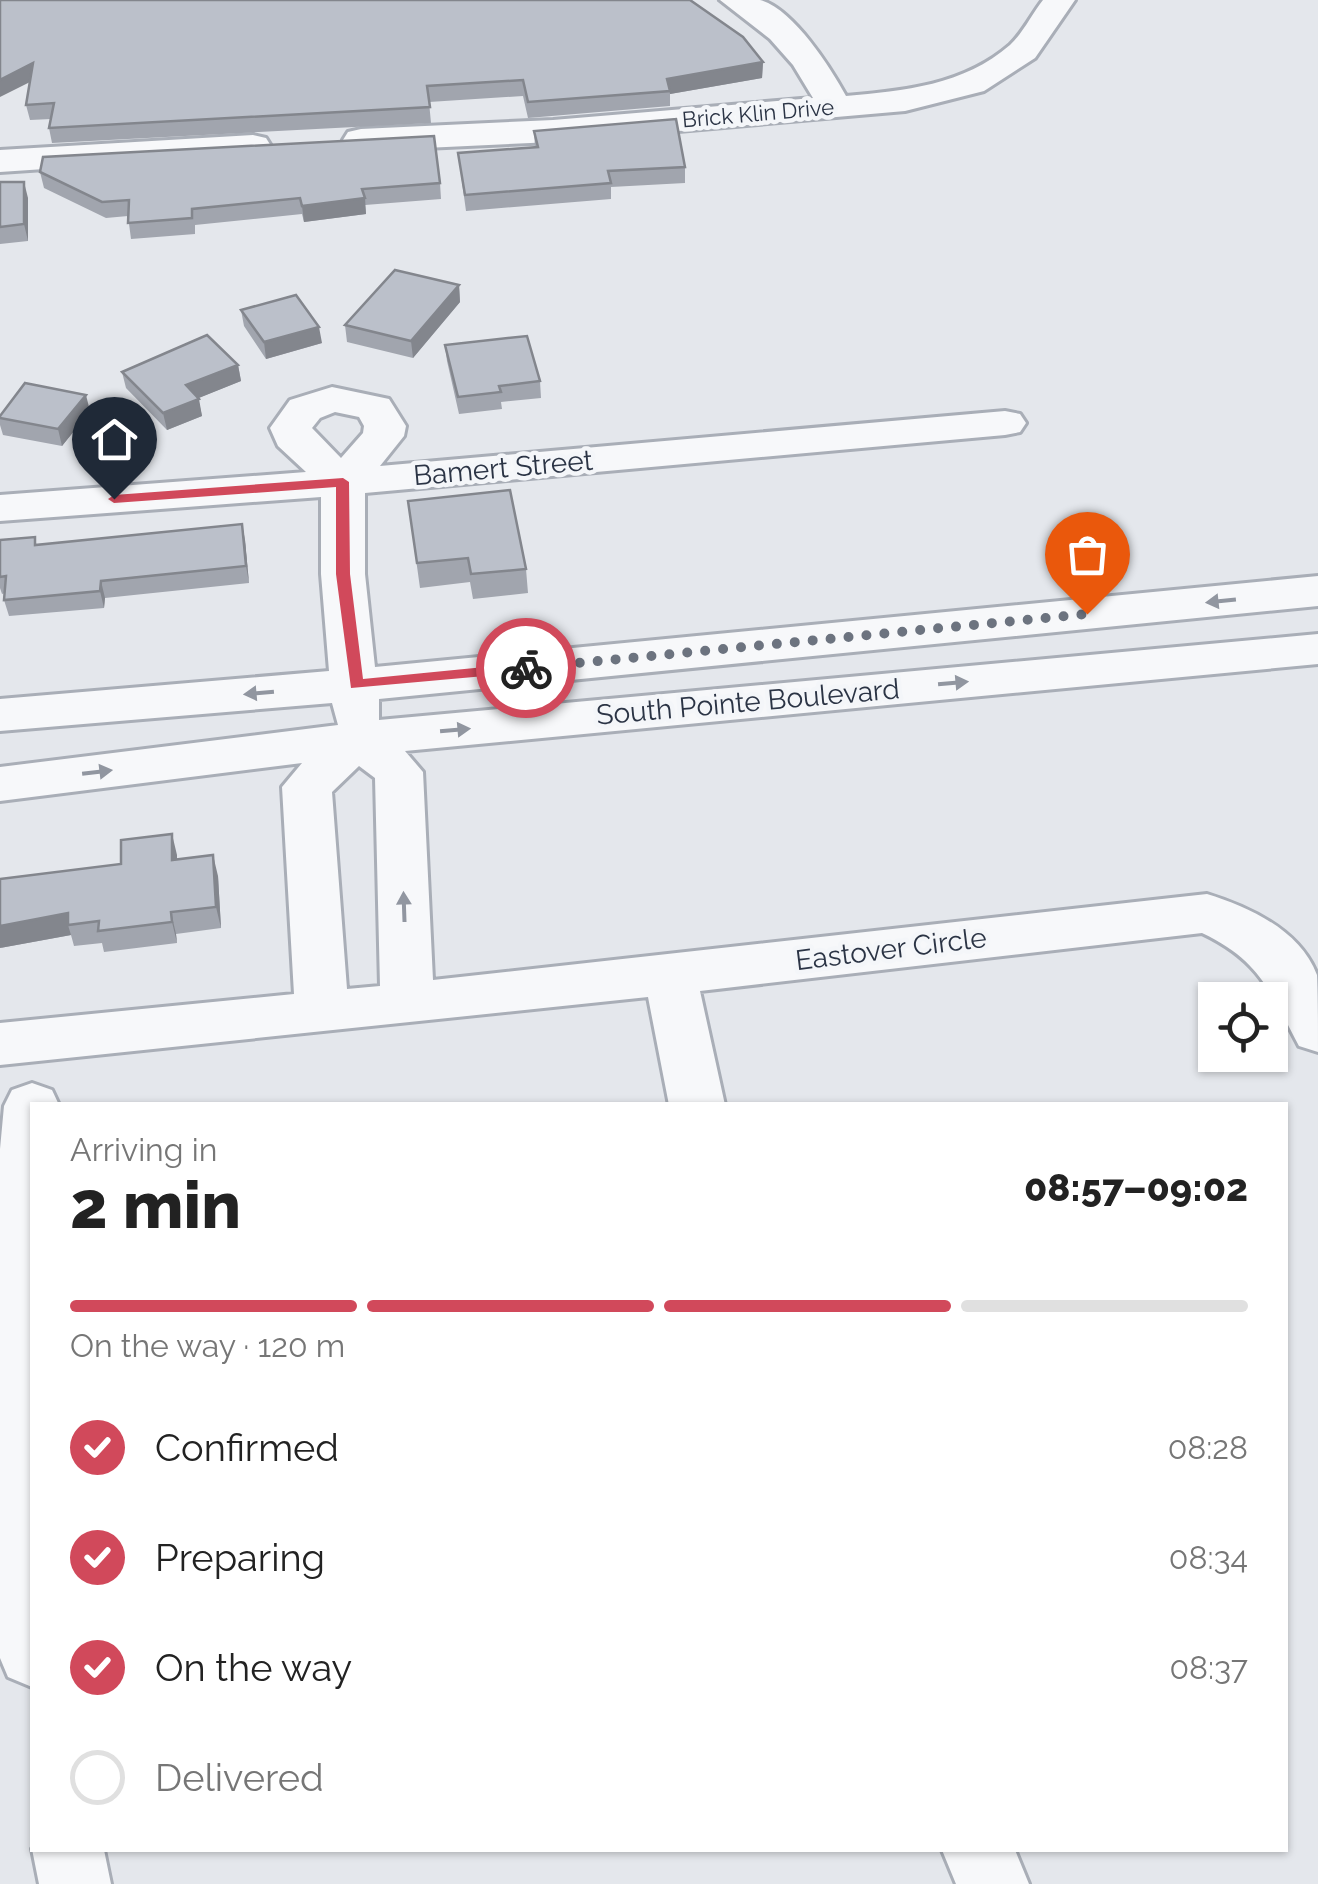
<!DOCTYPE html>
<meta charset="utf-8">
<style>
body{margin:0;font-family:Raleway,sans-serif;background:#f2f2f2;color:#222;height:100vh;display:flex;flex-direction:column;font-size:38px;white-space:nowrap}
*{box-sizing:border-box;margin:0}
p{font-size:32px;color:#767676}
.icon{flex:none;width:55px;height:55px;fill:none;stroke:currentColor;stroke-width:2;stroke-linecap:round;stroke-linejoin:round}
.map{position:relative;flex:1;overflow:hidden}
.drawer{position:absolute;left:30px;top:1102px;width:1258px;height:750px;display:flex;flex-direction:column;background:#fff;border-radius:0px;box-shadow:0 2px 8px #0004}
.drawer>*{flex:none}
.tools{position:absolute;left:1198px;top:982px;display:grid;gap:20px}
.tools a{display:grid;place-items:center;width:90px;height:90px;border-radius:0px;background:#fff;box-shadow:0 2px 8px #0004;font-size:50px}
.pin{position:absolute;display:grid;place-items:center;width:85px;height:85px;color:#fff;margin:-102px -42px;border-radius:50% 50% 50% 0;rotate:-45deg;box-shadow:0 0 10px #0007}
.pin .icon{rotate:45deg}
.courier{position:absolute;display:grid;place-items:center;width:100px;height:100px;margin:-50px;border:8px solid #d1495b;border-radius:50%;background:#fff;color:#222;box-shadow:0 2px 12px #0007}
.headline em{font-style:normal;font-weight:800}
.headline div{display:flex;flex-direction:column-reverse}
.headline{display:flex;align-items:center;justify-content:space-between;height:170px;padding:0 40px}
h1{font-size:65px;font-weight:800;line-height:75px}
.bar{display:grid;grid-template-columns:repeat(4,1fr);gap:15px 10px;align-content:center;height:120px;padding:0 40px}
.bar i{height:12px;border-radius:8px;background:#e0e0e0}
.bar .active{background:#d1495b}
.bar p{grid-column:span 4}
ol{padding:0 40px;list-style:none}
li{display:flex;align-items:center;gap:30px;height:110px}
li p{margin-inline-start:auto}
li .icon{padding:10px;border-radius:50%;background:#d1495b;color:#fff;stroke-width:4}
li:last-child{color:#767676}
li i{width:55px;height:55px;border:5px solid #e0e0e0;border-radius:50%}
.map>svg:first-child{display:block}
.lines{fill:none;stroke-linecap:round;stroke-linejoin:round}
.minor-casing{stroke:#a9aeb7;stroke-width:6}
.minor{fill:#f7f8fa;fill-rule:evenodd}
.wall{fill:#a1a5ae}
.shaded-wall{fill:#83868d}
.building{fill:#bbc0ca;stroke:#83868d;stroke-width:2.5}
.oneway{fill:#9196a0}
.route{fill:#d1495b}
.done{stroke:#6c737f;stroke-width:10;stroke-dasharray:0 18}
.labels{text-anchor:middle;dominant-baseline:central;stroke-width:9;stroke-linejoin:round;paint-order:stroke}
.far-street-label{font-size:22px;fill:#2b3445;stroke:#f4f6f9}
.street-label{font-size:28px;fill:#2b3445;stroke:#f4f6f9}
</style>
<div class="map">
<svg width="1318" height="1884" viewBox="0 0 1318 1884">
<rect width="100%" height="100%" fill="#e4e7ec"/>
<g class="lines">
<g class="minor-casing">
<path id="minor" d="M720 0C732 0 749 0 760 0 793 9 830 67 846 96 904 91 964 85 1010 45 1023 33 1032 14 1043 0H1075L1035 58 984 91 905 111 553 142 361 151 348 148 343 140 348 132 361 129 553 120 813 98 793 65 770 39Z
M253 135 266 138 271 146 266 154 0 172V150Z
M332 387 389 399 406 426 404 436 380 466 1005 411 1020 414 1026 423 1020 432 1005 435 365 493V574L375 667 1318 576V606L379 699V720L1318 634V664L405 751 423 772 433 980 1207 894C1249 907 1300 930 1317 975 1318 995 1318 1030 1318 1052L1299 1046C1270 992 1261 961 1202 933L700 991 725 1105H669L648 997 0 1065V1023L294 994 282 787 302 763 0 801V767L338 725 332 703 0 731V699L329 671 321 574V497L0 521V495L306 472 278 446 270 428 290 400ZM335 412 359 417 364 426 363 433 341 458 312 428 320 418ZM359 766 375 778 380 986 347 989 332 792Z
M32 1083 52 1090 59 1105H32V1687L8 1677 0 1658V1149L4 1106 12 1090Z
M32 1849 104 1850 111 1884H39Z
M942 1850H1015L1029 1884H956Z"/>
</g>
<use href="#minor" class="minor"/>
</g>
<path class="wall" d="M0 0 763 62 762 78 670 94V106L528 118 523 96 429 102 431 123 52 143 49 128 51 119 30 120 26 105 30 82Z
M534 131 685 167V183L611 187V199L466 211 458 153 535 148Z
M40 172 440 183 441 199 365 205 366 214 304 222 302 214 195 225V234L131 239 128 216 106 218 44 188Z
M0 182 28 198V241L0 244Z
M459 285 460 302 413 358 347 342 345 325Z
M241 310 322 343 266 359 244 326Z
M445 345 540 381 541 398 501 402 502 409 459 414 447 361Z
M238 365 241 381 198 398 202 416 167 430 126 388 122 372Z
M90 411 62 446 3 435 0 425V418Z
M408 501 526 569 528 593 473 599 470 582 420 588Z
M245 540 249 583 105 598 104 608 9 616 4 600 5 593 2 594 0 588V577L37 545Z
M177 855V860L218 876 221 928 176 934 177 943 104 952 102 943 74 946 71 935 0 948Z"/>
<path class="shaded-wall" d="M763 62 762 78 670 94 667 79Z
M33 63 36 79 0 97V80Z
M24 182 28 198V241L24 224Z
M365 198 366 214 304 222 302 206Z
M459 285 460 302 413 358 411 341Z
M319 327 322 343 266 359 264 342Z
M238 365 241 381 189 402 186 385Z
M86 395 90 411 62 446 58 429Z
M199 399 202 416 167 430 163 413Z
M242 524 245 540 249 583 246 566Z
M101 581 105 598 104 608 100 591Z
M172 834 177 855V882L172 860Z
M213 855 218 876 221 928 216 907Z
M171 912 176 934 177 943 172 922Z
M68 913V925L71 935 0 948V926Z"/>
<path class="building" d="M0 0H690L743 37 763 62 667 79 670 91 528 102 523 80 427 86 430 107 49 128 54 103 26 105 33 63 0 80Z
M676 119 685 167 608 171 611 183 465 195 458 153 538 147 534 131Z
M434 136 440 183 362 189 365 198 302 206 300 198 192 209V218L128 223 129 200 102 202 40 172 43 157Z
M0 182H24V224L0 227Z
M395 270 459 285 411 341 345 325Z
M296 295 319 327 264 342 241 310Z
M207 335 238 365 186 385 199 399 163 413 122 372Z
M527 336 540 381 499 386 501 392 458 397 445 345Z
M25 383 86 395 58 429 0 418V416Z
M510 490 526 569 471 574 468 558 417 563 408 501Z
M242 524 246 566 101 581 100 591 4 600 6 576 0 577V540L35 537V545Z
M172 834V860L213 855 216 907 171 912 172 922 98 931 99 921 68 925V913L0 926V879L121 864V840Z"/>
<defs><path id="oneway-solid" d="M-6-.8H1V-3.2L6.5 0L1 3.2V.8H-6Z" transform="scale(2.5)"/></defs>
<g class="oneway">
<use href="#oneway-solid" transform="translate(1221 601) rotate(174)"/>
<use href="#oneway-solid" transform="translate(953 683) rotate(-5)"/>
<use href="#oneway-solid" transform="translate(259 693) rotate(175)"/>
<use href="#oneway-solid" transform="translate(455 730) rotate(-5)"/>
<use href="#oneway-solid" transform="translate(97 772) rotate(-7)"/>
<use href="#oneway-solid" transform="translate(404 907) rotate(-92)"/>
</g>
<path class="route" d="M343 478 349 482 350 574 363 679 526 663 533 668 531 672 351 688 336 574V487L114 503 108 499 114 495Z"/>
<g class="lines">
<path class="done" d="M526 668 1087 614"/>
</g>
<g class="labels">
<g class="far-street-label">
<text transform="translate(758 113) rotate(-5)">Brick Klin Drive</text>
</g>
<g class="street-label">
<text transform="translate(503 468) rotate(-5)">Bamert Street</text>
<text transform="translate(748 702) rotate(-5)">South Pointe Boulevard</text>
<text transform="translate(891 949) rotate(-7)">Eastover Circle</text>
</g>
</g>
</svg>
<div class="tools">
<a><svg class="icon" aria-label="locate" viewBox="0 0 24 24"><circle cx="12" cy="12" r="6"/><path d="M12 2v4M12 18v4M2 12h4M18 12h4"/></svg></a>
</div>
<div class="pin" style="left:1087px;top:614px;background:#ea580c"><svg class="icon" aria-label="bag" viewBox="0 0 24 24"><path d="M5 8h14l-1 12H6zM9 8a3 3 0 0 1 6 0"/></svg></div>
<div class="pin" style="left:114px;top:499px;background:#1f2937"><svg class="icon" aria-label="home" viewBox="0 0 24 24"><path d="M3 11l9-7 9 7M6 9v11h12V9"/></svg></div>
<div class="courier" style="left:526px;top:668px"><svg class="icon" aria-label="bike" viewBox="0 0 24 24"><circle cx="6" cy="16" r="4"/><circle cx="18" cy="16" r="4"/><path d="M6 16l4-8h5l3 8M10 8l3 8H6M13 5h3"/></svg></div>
<section class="drawer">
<div class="headline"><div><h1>2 min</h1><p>Arriving in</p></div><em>08:57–09:02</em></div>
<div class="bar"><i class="active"></i><i class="active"></i><i class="active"></i><i></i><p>On the way · 120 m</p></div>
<ol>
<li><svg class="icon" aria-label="check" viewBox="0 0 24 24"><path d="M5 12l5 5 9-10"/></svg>Confirmed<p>08:28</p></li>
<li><svg class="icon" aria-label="check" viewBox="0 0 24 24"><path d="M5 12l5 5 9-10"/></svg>Preparing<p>08:34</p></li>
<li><svg class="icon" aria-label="check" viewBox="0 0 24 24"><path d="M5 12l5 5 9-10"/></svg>On the way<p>08:37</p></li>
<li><i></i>Delivered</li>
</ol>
</section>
</div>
